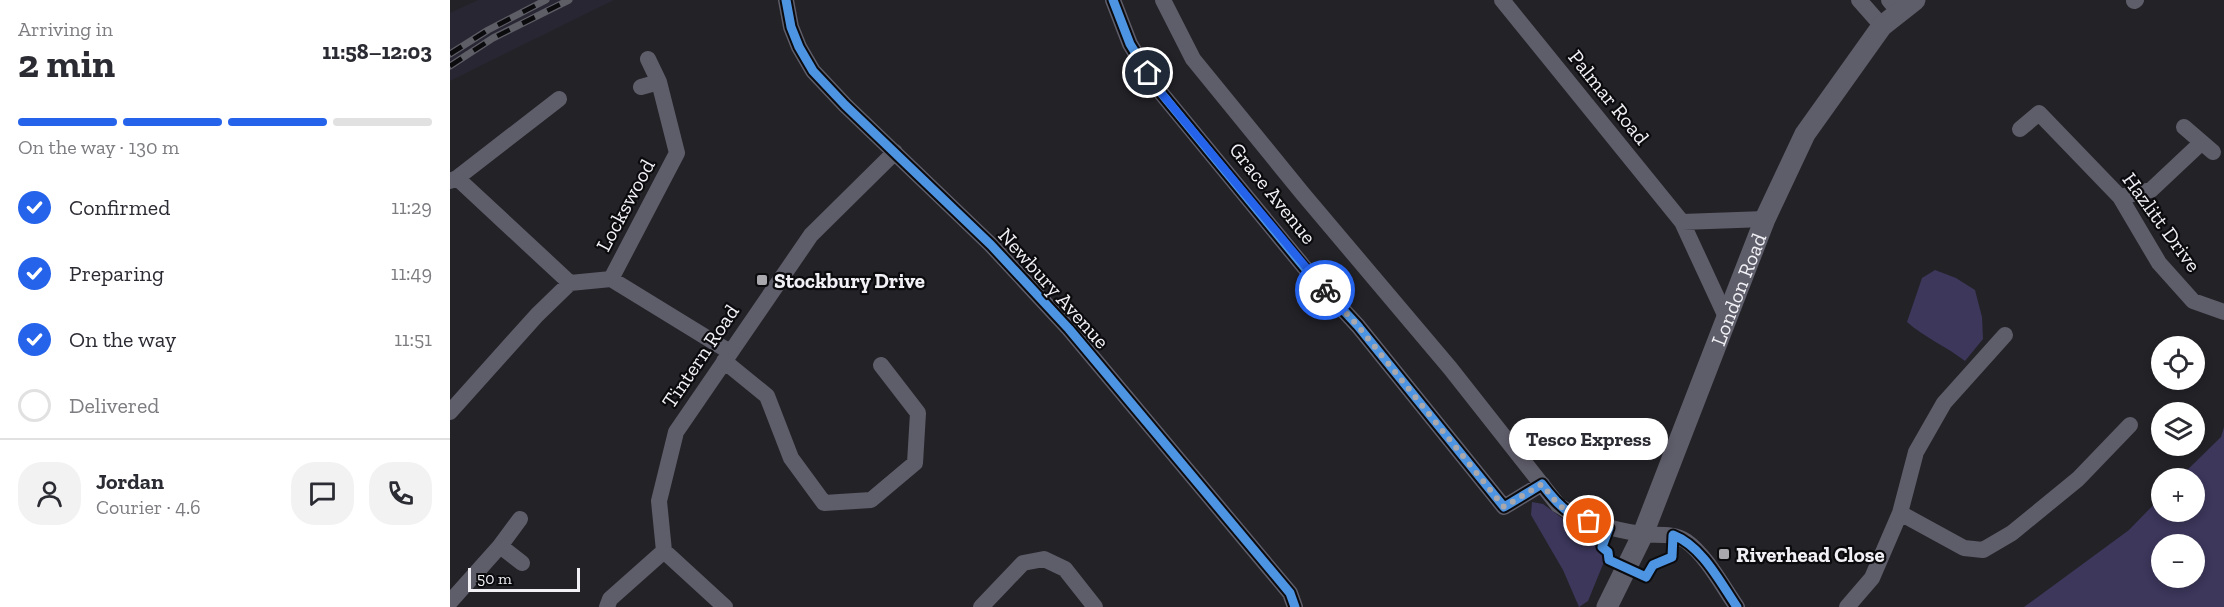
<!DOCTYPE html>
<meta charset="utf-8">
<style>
body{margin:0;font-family:"Zilla Slab",serif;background:#f2f2f3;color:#2b2b33;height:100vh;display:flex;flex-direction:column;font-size:22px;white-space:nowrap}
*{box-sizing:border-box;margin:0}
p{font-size:20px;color:#7c7c81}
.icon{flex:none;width:33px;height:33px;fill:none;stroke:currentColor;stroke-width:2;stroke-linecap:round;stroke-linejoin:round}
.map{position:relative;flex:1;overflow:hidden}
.sheet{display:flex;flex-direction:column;background:#fff;width:450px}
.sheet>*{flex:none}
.buttons{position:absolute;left:1701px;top:336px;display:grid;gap:12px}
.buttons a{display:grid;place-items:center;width:54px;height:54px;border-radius:50%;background:#fff;box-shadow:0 3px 9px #0003;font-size:30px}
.scale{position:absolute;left:18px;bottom:15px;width:112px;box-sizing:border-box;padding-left:6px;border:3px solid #f0f0f5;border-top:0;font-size:16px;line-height:21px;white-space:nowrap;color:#f0f0f5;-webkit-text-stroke:4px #0b0b0e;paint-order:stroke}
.pin{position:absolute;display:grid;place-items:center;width:51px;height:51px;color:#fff;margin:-26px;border:3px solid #fff;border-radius:50%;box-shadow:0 2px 6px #0007}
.courier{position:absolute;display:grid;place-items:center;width:60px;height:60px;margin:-30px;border:4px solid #2563eb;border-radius:50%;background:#fff;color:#222;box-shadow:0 2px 8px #0007}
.bubble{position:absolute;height:42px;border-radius:21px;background:#fff;box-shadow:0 3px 9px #0003;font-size:20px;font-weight:700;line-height:42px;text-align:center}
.head em{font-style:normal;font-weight:700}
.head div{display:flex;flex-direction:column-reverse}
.head{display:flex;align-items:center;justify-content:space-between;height:102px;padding:0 18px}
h1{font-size:39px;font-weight:700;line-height:45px}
.bar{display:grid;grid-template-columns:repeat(4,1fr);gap:9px 6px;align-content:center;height:72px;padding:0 18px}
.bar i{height:8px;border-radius:4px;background:#e1e1e2}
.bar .selected{background:#2563eb}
.bar p{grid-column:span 4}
.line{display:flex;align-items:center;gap:15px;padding:0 18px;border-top:2px solid #e1e1e2}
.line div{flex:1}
.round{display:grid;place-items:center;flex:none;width:63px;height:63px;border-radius:24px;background:#f2f2f3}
ol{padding:0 18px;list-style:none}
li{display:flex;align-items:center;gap:18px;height:66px}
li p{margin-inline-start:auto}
li .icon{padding:6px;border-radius:50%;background:#2563eb;color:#fff;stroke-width:4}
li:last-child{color:#7c7c81}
li i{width:33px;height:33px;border:3px solid #e1e1e2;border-radius:50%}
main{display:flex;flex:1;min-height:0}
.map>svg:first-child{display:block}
.built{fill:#282632}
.green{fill:#3c375b;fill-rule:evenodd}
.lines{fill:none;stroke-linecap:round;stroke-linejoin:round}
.minor{stroke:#5e5d6a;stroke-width:16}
.major{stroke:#5e5d6a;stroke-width:21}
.rail-casing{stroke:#5e5e67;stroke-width:7}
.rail{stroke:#0b0b0e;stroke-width:4.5;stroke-dasharray:14;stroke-linecap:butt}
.cycleway-casing{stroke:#0b0b0e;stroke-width:13}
.cycleway{stroke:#4d94e3;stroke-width:9}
.done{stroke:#a8a8ad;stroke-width:6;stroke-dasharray:0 10.8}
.route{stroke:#2563eb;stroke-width:8}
.poi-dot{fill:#a8a8ad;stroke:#0b0b0e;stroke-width:2}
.labels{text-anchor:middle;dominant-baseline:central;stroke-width:4.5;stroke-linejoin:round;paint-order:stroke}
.street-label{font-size:21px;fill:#f0f0f5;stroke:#0b0b0e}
.poi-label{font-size:21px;font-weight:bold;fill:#f0f0f5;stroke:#0b0b0e;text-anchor:start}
</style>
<main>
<section class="sheet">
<div class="head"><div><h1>2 min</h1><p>Arriving in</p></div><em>11:58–12:03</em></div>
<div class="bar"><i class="selected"></i><i class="selected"></i><i class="selected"></i><i></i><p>On the way · 130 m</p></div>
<ol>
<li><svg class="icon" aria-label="check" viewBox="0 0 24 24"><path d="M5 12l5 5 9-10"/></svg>Confirmed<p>11:29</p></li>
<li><svg class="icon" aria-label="check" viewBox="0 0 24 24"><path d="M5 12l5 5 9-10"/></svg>Preparing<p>11:49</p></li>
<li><svg class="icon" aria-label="check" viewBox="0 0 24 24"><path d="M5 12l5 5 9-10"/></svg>On the way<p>11:51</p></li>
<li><i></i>Delivered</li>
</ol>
<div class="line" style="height:108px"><a class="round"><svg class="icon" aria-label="person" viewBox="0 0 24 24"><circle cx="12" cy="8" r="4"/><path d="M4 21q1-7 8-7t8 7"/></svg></a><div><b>Jordan</b><p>Courier · 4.6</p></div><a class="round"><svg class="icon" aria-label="chat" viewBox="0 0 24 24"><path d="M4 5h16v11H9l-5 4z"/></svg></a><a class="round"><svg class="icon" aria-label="phone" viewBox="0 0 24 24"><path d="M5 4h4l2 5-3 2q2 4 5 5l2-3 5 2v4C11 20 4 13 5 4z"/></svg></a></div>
</section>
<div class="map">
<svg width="1774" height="607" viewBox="0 0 1774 607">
<rect width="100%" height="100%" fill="#232227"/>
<path class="built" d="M28 0H164L0 81V13Z"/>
<path class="green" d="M1485 270 1506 278 1525 290 1532 317 1533 339 1515 361C1497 347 1474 337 1457 322L1472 278Z
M1774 427V607H1574L1679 530 1711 497 1712 512H1744V478H1729L1771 437ZM1712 544H1744V578H1712Z
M1082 502 1093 504 1158 552 1138 601 1129 607 1113 570 1081 515Z"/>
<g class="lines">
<path class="minor" d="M336 0 341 27 349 47 363 71 395 105 541 245 619 329 840 593 845 607
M663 0 680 44 707 88 859 273 908 326 1054 507 1092 484
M713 0 743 59 853 194 1000 368 1108 505C1133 522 1161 529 1191 534 1205 536 1223 532 1236 541 1256 555 1273 587 1287 607
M1052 0 1232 222 1276 317
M1409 0 1432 26
M1439 0 1450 13
M1684 1 1686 0
M191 87 209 82
M1734 127 1763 152
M1570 129 1589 113 1670 197 1709 263 1743 301 1774 312
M7 178 109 99
M0 181 7 178 120 283 161 279 280 352
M1670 197 1701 190 1751 143
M1232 222 1315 219
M161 279 227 153 209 82 198 59
M274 361 317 396 341 458 374 503 421 500 465 463 468 413 431 365
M0 412 87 315 120 283
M1450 513 1514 548 1533 550 1562 533 1628 479 1680 425
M50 546 72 563
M0 602 50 546 70 519
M157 607 160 599 214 551
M275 607 214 551 209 501 226 432 361 235 445 152
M531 607 573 563 594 559 615 569 645 607
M1397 607 1422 578 1450 513 1466 452 1494 403 1555 335"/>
<path class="major" id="s1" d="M1157 607 1193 534 1315 219 1355 134 1432 26 1465 0"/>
<g class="rail-casing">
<path id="rail" d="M0 54 38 30 96 0
M0 66 43 38 119 0"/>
</g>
<use href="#rail" class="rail"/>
<g class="cycleway-casing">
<path id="cycleway" d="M336 0 341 27 349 47 363 71 395 105 541 245 619 329 840 593 845 607
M663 0 680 44 707 88 859 273 908 326 1054 507 1092 484C1116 516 1123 516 1159 528L1152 547 1158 552 1159 560 1196 577 1203 565 1222 557 1223 535C1252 546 1270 582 1287 607"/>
</g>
<use href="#cycleway" class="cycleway"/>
</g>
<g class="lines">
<path class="done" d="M875 290 908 326 1054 507 1092 484C1106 503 1115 514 1139 521"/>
<path class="route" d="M698 73 707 88 875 290"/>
</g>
<g class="poi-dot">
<rect x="306" y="274" width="12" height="12" rx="3"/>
<rect x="1268" y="548" width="12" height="12" rx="3"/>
</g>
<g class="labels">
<g class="street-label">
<text transform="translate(1159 97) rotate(51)">Palmar Road</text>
<text transform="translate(823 193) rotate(51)">Grace Avenue</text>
<text transform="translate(175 205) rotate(-62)">Lockswood</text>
<text transform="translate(1712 222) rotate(54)">Hazlitt Drive</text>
<text transform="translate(604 288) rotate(48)">Newbury Avenue</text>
<text stroke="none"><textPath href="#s1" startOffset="344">London Road</textPath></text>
<text transform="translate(250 356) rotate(-56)">Tintern Road</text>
</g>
<g class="poi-label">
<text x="324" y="280">Stockbury Drive</text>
<text x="1286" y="554">Riverhead Close</text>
</g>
</g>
</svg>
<div class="buttons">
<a><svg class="icon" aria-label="locate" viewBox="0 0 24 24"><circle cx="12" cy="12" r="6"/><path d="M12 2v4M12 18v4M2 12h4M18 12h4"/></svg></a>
<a><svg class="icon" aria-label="layers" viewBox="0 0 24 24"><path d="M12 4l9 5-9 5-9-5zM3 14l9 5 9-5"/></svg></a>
<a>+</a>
<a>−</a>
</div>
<div class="scale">50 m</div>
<div class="pin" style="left:1139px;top:521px;background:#ea580c"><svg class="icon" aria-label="bag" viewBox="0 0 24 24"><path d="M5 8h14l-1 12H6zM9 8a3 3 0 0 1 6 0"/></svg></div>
<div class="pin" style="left:698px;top:73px;background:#1f2937"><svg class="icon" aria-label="home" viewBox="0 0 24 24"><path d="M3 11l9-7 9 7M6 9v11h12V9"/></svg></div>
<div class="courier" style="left:875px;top:290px"><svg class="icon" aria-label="bike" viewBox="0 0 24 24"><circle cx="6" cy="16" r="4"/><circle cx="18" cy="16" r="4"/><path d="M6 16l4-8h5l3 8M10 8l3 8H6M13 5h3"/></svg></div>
<div class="bubble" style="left:1059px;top:418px;width:159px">Tesco Express</div>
</div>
</main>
